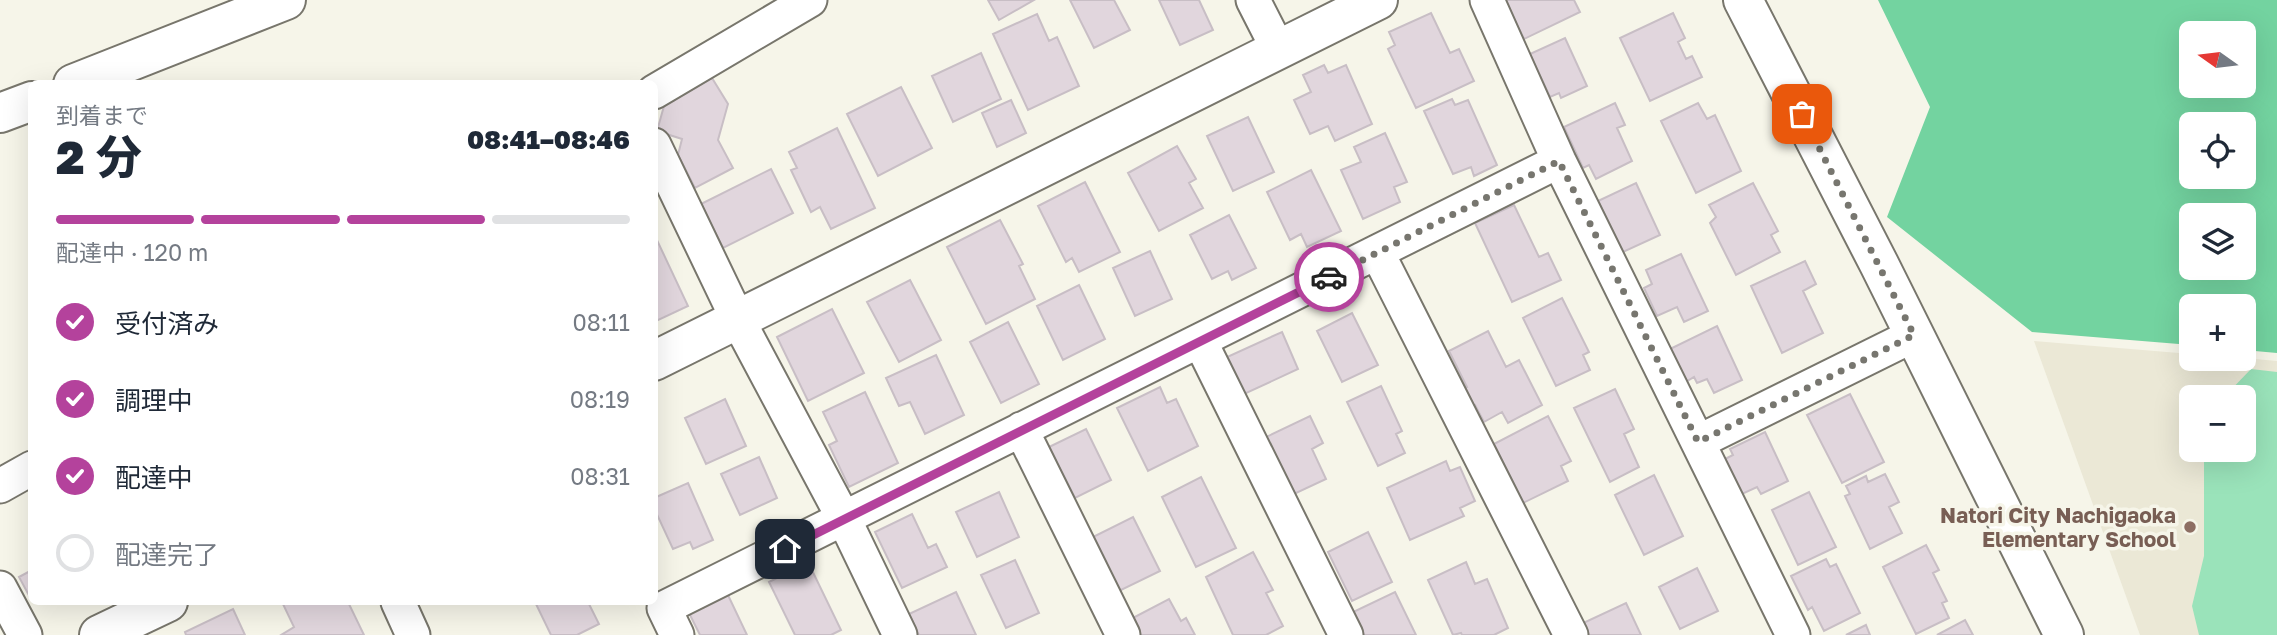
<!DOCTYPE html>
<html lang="ja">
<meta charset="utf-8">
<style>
body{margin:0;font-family:"Golos Text","Noto Sans JP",sans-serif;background:#f6f6f7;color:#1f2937;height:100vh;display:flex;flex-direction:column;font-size:26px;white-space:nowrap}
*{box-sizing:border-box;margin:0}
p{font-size:23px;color:#747a83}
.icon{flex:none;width:38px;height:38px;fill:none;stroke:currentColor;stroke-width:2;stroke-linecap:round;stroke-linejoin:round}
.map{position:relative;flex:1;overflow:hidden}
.sheet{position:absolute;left:28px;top:80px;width:630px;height:525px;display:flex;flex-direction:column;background:#fff;border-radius:10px;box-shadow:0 7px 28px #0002}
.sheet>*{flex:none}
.needle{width:46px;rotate:284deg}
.controls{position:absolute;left:2179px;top:21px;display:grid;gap:14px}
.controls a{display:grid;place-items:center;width:77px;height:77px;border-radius:10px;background:#fff;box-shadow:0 7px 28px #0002;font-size:35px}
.pin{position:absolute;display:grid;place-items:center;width:60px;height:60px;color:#fff;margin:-30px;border-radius:14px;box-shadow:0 4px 10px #0006}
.courier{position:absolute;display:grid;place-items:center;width:70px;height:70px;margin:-35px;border:5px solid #b4429c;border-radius:50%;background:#fff;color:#222;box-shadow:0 2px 9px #0007}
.overview em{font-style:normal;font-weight:800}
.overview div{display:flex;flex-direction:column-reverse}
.overview{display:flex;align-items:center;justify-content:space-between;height:119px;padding:0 28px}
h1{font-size:46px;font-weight:800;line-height:52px}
.bar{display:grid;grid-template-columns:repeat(4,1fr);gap:10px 7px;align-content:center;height:84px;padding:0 28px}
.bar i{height:9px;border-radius:5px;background:#e0e1e3}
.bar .on{background:#b4429c}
.bar p{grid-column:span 4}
ol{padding:0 28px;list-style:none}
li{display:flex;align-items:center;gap:21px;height:77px}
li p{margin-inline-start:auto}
li .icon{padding:7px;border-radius:50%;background:#b4429c;color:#fff;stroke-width:4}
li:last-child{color:#747a83}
li i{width:38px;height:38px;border:4px solid #e0e1e3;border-radius:50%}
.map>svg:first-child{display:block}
.built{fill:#ebe8d6;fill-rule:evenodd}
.green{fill:#9ae3ba}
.forest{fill:#73d3a0;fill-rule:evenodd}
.building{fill:#e1d6dd;stroke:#c8bec5;stroke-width:2}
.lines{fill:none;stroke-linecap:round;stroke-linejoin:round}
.minor-casing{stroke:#78766c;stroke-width:37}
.tertiary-casing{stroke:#78766c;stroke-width:42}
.minor{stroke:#fff;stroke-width:33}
.tertiary{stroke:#fff;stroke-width:38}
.done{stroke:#77766f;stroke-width:7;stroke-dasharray:0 12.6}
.route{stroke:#b4429c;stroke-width:9}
.education-dot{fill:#8d6e63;stroke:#f6f5e9;stroke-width:2.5}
.labels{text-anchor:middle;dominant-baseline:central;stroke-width:7;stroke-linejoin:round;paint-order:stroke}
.education-label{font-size:21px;font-weight:bold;fill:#785e54;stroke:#f6f5e9;text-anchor:end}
</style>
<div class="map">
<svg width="2277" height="635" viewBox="0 0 2277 635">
<rect width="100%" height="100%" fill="#f6f5e9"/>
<path class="built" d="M2034 341 2191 354V359L2244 358 2277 361V635H2140ZM2191 397H2244V450H2191Z"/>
<path class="green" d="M2251 369 2277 372V635H2199L2192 606 2204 556V450H2244V397H2224Z"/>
<path class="forest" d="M1878 0H2277V353L2244 350V306H2191V345L2032 332 1887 217 1930 107ZM2191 33H2244V86H2191ZM2191 124H2244V177H2191ZM2191 215H2244V268H2191Z"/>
<path class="building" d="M988 0H1034L999 20Z
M1070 0H1114L1130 30 1094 48Z
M1159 0H1199L1213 30 1180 45Z
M1505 0H1574L1580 12 1524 39Z
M1431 13 1450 53 1459 49 1474 81 1416 108 1388 49 1395 45 1389 32Z
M1673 13 1685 38 1678 42 1686 59 1692 56 1702 77 1650 101 1620 38Z
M1037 14 1049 41 1057 37 1079 86 1028 110 993 34Z
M1565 38 1587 86 1561 98 1559 93 1550 97 1530 54Z
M981 53 1001 99 953 122 932 76Z
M1324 65 1328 73 1346 65 1372 124 1335 141 1328 126 1310 134 1294 100 1311 92 1303 75Z
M712 78 728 104 718 140 733 168 695 188 678 155 682 139 657 131 664 106Z
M901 87 932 148 878 176 847 114Z
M1452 99 1455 105 1468 100 1497 165 1474 176 1471 167 1453 174 1424 111Z
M1011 100 1026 133 997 147 982 113Z
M1615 103 1625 125 1617 128 1632 161 1596 179 1589 165 1583 168 1564 127Z
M1698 103 1707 119 1715 115 1741 171 1696 193 1661 121Z
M1248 117 1274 172 1233 191 1207 136Z
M837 128 875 208 831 229 820 207 811 212 791 170 797 168 789 152Z
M1385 133 1407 182 1394 187 1400 202 1363 219 1341 170 1361 162 1354 147Z
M1177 146 1196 179 1189 183 1203 208 1159 231 1128 173Z
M771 169 793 213 723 248 701 204Z
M1311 170 1341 231 1307 247 1301 234 1290 240 1267 192Z
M1085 182 1120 252 1079 272 1072 258 1066 262 1038 206Z
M1636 183 1660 235 1623 252 1598 201Z
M1753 183 1778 231 1771 235 1780 252 1736 275 1710 223 1716 217 1709 205Z
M1514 205 1539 257 1548 253 1561 280 1512 302 1475 223Z
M1229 215 1256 268 1232 280 1228 271 1212 279 1190 235Z
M1000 220 1023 264 1019 266 1035 299 986 324 947 247Z
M654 238H656L688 306 654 322Z
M1150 251 1172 299 1135 316 1113 268Z
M1681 254 1708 311 1684 322 1677 307 1657 316 1644 288 1652 284 1646 270Z
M1805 261 1816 284 1803 291 1823 333 1782 353 1751 286Z
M910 280 941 340 899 362 867 302Z
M1079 285 1105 339 1063 360 1037 306Z
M1562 298 1589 352 1583 355 1590 370 1556 386 1523 318Z
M832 309 864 373 808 401 777 337Z
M1352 313 1378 365 1342 382 1317 331Z
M1008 322 1039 384 1001 403 970 342Z
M1717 326 1742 380 1714 393 1707 379 1697 383 1694 377 1684 383 1668 350Z
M1488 331 1506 367 1519 360 1542 405 1508 423 1502 412 1484 422 1475 405 1469 407 1461 390 1467 387 1449 351Z
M1282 332 1298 369 1242 395 1225 358Z
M936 355 964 415 925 434 910 402 899 406 886 378Z
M1381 386 1402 431 1396 434 1405 453 1378 466 1347 402Z
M1160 387 1167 403 1176 399 1198 446 1148 471 1117 408Z
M1615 389 1634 429 1624 434 1639 467 1610 482 1574 408Z
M865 392 898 463 849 487 829 445 837 441 823 412Z
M1850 394 1884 462 1842 483 1807 415Z
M725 399 746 446 706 464 685 418Z
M1310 416 1323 443 1312 449 1326 479 1294 494 1260 440Z
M1548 416 1571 461 1561 466 1568 481 1523 503 1494 444Z
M1086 429 1111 480 1075 498 1049 447Z
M1765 432 1788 481 1761 494 1757 487 1742 494 1725 459 1733 455 1730 449Z
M759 457 777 498 740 515 721 474Z
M1446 461 1450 471 1460 467 1475 501 1460 508 1464 516 1410 540 1387 488Z
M1885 474 1899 502 1889 507 1902 533 1870 549 1845 496 1850 494 1846 486 1866 476 1868 482Z
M1654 475 1683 536 1644 555 1615 495Z
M1201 477 1236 548 1196 567 1162 497Z
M688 483 713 540 693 549 690 542 673 549 654 508V498Z
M999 492 1019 537 977 557 956 512Z
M1809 492 1836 547 1798 565 1772 510Z
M912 514 928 548 936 544 947 567 902 588 875 532Z
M1133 517 1160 571 1117 592 1091 538Z
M1368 532 1392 582 1352 601 1328 552Z
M1926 545 1939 570 1933 573 1947 601 1942 603 1949 618 1916 634 1883 567Z
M1253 552 1273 590 1266 593 1283 626 1266 635H1233L1206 577Z
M1826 559 1830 567 1836 564 1860 613 1824 631 1812 607 1808 610 1791 576Z
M1015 560 1039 613 1006 628 981 575Z
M808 562 841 630 831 635H795L769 582Z
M1466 562 1475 584 1487 579 1508 628 1494 635H1462L1461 633 1453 635 1428 580Z
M1697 568 1718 611 1680 629 1659 587Z
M32 570V601L19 577Z
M956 592 976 635H919L909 614Z
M1395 592 1416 635H1359L1349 614Z
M727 593 747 635H700L688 611Z
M1169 599 1181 621 1186 618 1195 635H1137L1129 620Z
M282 602H348L364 635H281L294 627Z
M535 602H588L599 624 577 635H551Z
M1626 603 1641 635H1584L1579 625Z
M233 609 245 635H186L185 632Z
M1965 620 1973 635H1937Z
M1866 625 1870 635H1846Z"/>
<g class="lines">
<g class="minor-casing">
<path id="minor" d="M1253 0 1279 51
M1487 0 1559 161 1793 635
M654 92 810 0
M654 145 738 320 844 519 900 635
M1377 252 1571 635
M1200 341 1346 635
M1021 429 1123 635
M1698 442 1914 335
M0 486 32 468
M0 588 25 635
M398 602 413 635
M677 635 664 608 1559 161"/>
</g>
<g class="tertiary-casing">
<path id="tertiary" d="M1743 0 1879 264 2064 635
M73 84 286 0
M0 113 32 101
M654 361 1378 0
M99 635 168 602"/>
</g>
<use href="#minor" class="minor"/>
<use href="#tertiary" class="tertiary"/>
</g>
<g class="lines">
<path class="done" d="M1329 277 1559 161 1698 442 1914 335 1802 114"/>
<path class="route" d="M785 549 1329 277"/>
</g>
<circle class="education-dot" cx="2190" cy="527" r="7"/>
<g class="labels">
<g class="education-label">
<text x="2176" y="515">Natori City Nachigaoka<tspan x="2176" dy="24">Elementary School</tspan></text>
</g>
</g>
</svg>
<div class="controls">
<a><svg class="needle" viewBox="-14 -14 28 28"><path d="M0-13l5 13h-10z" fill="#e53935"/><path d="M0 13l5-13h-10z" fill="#747a83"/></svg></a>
<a><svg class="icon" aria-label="locate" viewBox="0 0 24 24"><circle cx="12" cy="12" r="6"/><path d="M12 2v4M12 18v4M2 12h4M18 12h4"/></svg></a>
<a><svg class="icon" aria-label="layers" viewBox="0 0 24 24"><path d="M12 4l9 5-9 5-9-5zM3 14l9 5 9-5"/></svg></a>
<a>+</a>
<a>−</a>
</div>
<div class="pin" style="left:1802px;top:114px;background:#ea580c"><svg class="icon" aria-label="bag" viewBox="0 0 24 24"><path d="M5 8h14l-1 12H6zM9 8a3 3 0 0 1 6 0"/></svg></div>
<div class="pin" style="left:785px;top:549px;background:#1f2937"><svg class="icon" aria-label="home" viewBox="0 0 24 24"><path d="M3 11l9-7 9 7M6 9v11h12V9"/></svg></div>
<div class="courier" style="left:1329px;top:277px"><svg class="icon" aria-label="car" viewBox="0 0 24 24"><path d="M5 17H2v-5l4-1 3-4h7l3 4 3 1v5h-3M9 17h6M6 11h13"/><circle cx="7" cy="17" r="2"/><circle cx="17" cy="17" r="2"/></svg></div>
<section class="sheet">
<div class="overview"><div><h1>2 分</h1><p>到着まで</p></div><em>08:41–08:46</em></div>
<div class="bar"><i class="on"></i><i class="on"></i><i class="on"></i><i></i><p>配達中 · 120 m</p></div>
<ol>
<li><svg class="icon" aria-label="check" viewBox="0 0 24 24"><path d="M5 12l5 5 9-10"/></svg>受付済み<p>08:11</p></li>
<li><svg class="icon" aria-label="check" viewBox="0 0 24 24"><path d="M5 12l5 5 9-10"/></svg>調理中<p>08:19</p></li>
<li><svg class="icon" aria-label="check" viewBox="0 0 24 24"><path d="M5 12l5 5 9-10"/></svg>配達中<p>08:31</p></li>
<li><i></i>配達完了</li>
</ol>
</section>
</div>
